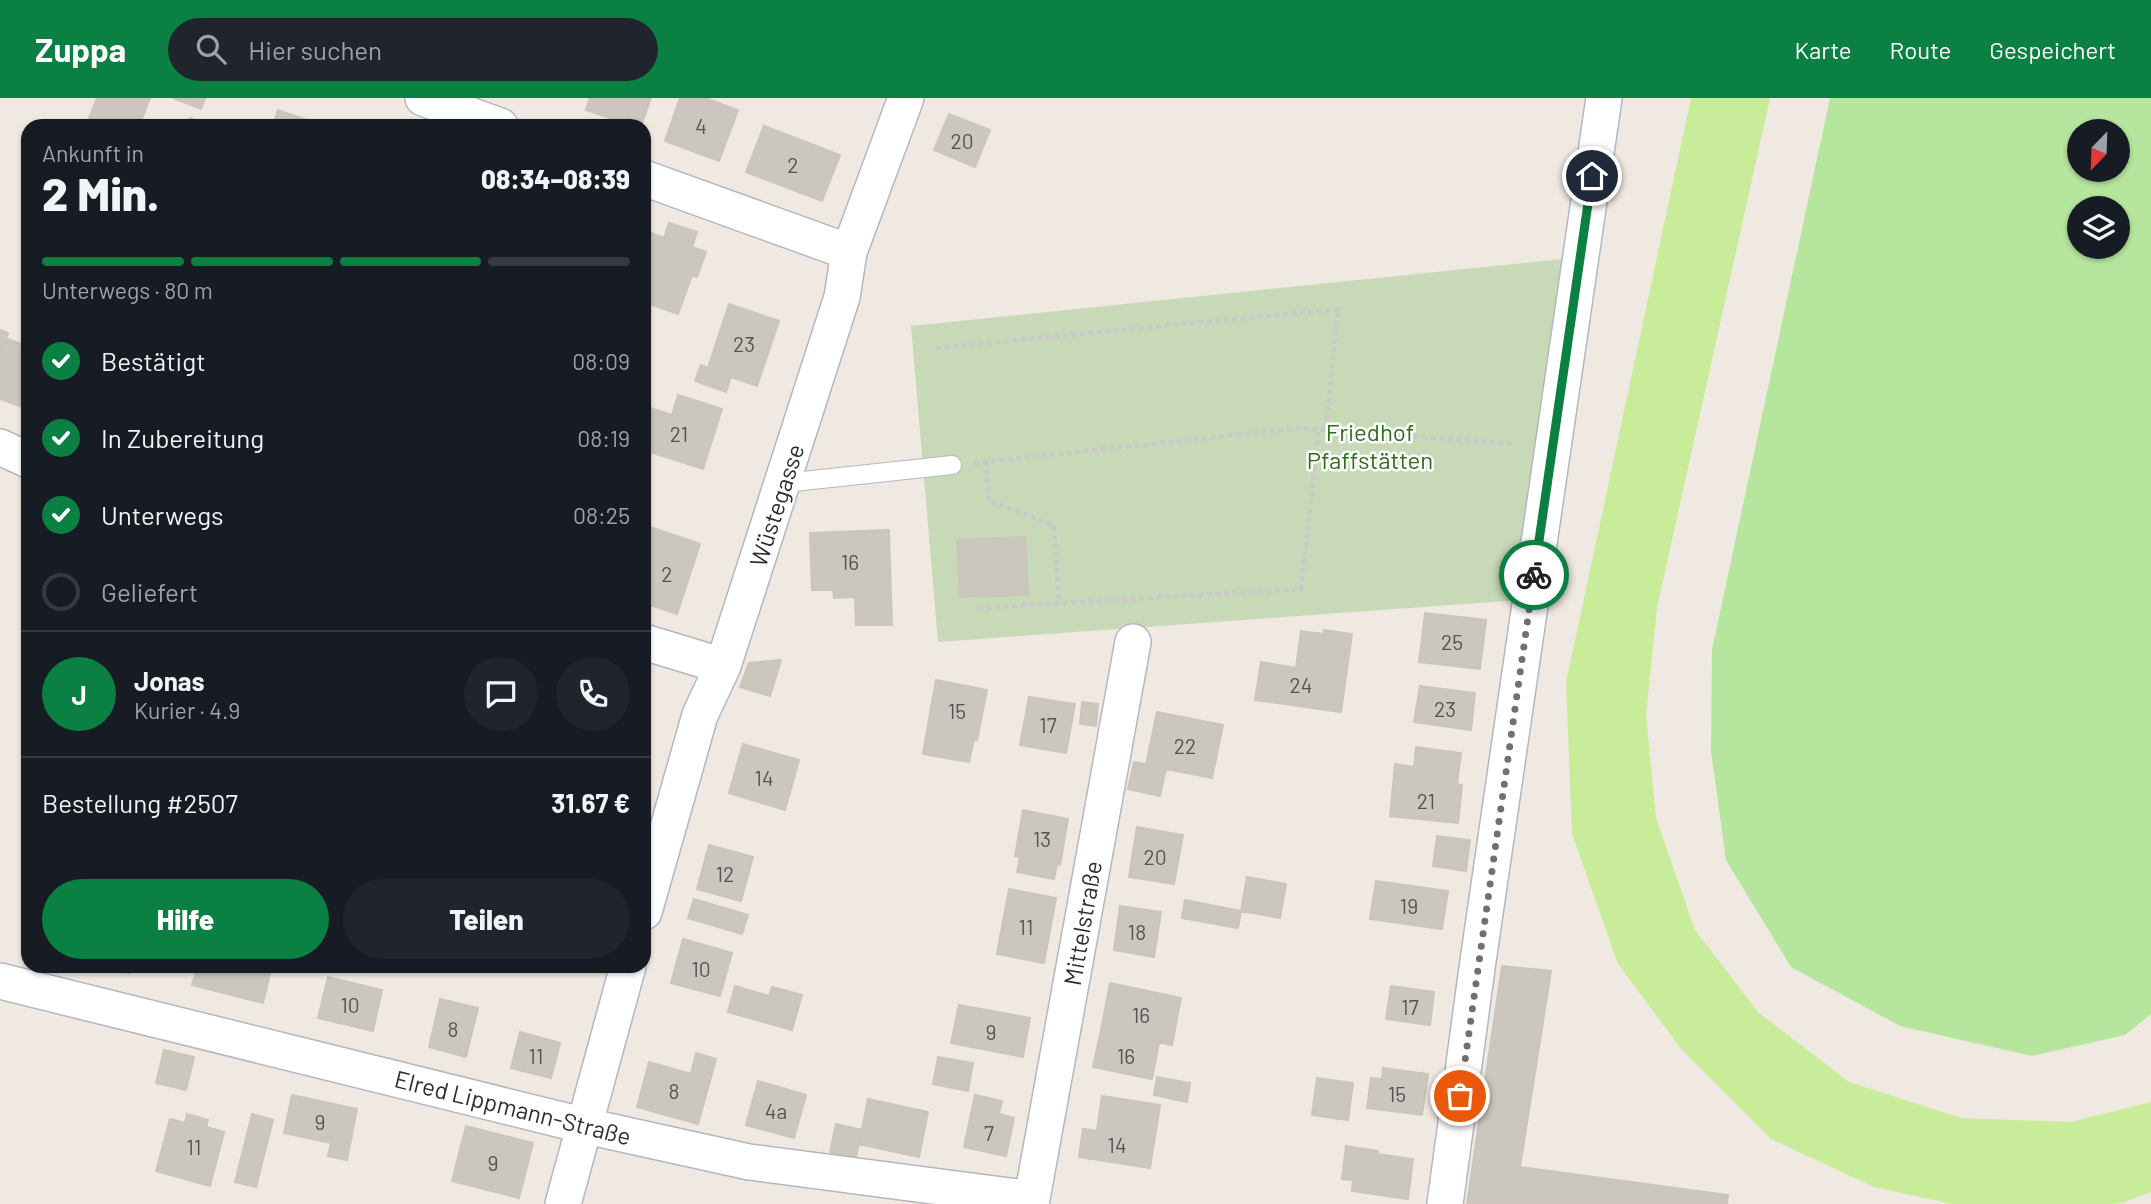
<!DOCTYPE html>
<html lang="de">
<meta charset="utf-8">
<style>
body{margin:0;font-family:Barlow,sans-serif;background:#20242c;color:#f1f3f6;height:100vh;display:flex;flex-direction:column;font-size:26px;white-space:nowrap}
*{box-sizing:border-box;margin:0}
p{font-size:23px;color:#9ea1a6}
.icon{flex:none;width:38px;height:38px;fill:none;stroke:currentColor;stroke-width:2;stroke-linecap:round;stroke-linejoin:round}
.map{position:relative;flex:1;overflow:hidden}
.sheet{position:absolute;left:21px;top:21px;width:630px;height:854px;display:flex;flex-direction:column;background:#171b24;border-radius:21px;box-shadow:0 2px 5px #0004}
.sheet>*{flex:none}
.needle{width:46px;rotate:203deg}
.tools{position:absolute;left:2067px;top:21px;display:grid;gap:14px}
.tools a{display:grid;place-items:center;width:63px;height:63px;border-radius:50%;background:#171b24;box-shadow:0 2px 5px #0004;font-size:35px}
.pin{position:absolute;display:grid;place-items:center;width:60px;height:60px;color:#fff;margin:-30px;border:4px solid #fff;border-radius:50%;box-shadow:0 2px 7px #0007}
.courier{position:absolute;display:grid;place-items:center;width:70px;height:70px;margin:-35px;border:5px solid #0b8043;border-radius:50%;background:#fff;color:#222;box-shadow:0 2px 9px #0007}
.headline em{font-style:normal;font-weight:800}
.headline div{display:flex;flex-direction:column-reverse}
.headline{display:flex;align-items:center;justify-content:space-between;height:119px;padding:0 21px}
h1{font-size:46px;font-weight:800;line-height:52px}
.bar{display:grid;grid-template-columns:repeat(4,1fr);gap:10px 7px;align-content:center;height:84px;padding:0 21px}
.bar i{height:9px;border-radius:5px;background:#363941}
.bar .current{background:#0b8043}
.bar p{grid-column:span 4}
.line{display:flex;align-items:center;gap:18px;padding:0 21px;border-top:2px solid #363941}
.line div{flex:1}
.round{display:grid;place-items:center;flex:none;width:74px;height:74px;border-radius:37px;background:#20242c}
ol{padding:0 21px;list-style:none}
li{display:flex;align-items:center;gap:21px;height:77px}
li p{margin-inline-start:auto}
li .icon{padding:7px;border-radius:50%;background:#0b8043;color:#fff;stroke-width:4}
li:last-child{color:#9ea1a6}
li i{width:38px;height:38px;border:4px solid #363941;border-radius:50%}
.primary-button{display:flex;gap:14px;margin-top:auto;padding:14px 21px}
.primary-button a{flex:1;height:80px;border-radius:42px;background:#0b8043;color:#fff;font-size:28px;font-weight:800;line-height:80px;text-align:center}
.primary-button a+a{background:#20242c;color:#f1f3f6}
header{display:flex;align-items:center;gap:42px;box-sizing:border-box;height:98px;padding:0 35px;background:#0b8043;color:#fff}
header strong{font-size:33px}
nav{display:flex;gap:38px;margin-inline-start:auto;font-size:24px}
.search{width:490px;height:63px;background:#20242c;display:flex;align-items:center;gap:18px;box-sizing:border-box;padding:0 24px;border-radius:38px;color:#9ea1a6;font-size:26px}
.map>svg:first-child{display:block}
.green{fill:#b6e59e;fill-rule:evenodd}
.cemetery{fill:#c8d9b8}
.pitch{fill:#c9ec9a}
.building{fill:#cbc7bf;stroke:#cbc5ba;stroke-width:2}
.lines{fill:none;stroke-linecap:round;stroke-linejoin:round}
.service-casing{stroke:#b4b7c1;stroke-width:20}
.minor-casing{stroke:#b4b7c1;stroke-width:38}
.path{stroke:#c9c9c9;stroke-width:4.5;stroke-dasharray:5 3.5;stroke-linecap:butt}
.service{stroke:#fff;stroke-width:18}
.minor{stroke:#fff;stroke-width:35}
.done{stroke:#726f6d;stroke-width:7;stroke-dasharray:0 12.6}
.route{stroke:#0b8043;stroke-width:9}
.labels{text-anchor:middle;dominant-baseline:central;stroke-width:5;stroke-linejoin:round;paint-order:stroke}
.number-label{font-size:21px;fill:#555452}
.park-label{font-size:24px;fill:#2c6e1b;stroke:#fff}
.street-label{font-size:24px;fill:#2e2e2e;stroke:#fff}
</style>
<header>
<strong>Zuppa</strong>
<div class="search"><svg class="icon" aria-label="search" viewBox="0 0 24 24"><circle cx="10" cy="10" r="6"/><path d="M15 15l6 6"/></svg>Hier suchen</div>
<nav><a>Karte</a><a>Route</a><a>Gespeichert</a></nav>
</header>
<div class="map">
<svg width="2151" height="1106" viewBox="0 0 2151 1106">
<rect width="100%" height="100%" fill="#efe9e1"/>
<path class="green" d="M1830 0H2151V916L2125 937 2032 958 1900 928 1791 869 1726 762 1711 653 1712 552ZM2079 33H2118V72H2079ZM2079 110H2118V149H2079Z"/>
<path class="cemetery" d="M1572 160 1520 502 938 544 911 228Z"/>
<path class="pitch" d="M1691 0H1770L1657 510 1646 617 1656 720 1695 832 1758 914 1849 984 1961 1020 2070 1024 2151 1004V1094L2122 1105 2111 1106H1952L1874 1089 1771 1041 1682 952 1618 866 1572 736 1566 584Z"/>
<path class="building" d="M97 0H150L139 28H86Z
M173 0H205L201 11Z
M590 0H651L641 28H632L586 12Z
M680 0H705L738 12 719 63 665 43Z
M278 12 321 27V28H273Z
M949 16 990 32 975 69 934 52Z
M190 20 210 28H187Z
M764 28 840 57 822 103 746 74Z
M669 125 697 134 692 149 706 154 697 179 692 177 678 216 644 204V132L664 140Z
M729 206 779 223 757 288 731 279 726 294 695 283 701 267 708 270Z
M0 232 8 235 0 255Z
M6 240 28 249V311L0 301V255Z
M678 297 722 311 703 371 644 352V308L672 317Z
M644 427 700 446 677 516 644 505Z
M889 432 892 527H856L855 499 834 500 833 492H812L810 435Z
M1025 439 1028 497 960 499 957 442Z
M1425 515 1486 522 1480 571 1419 564Z
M1324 532 1352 536 1341 614 1255 602 1261 564 1296 570 1301 533 1324 536Z
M781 562 770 598 740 589 749 565Z
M936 582 987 592 977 642 927 633Z
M1420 588 1475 595 1471 632 1414 624Z
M1029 599 1075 606 1066 655 1020 647Z
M1082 604 1098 606 1096 628 1080 626Z
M1157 614 1223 627 1212 680 1146 667Z
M927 633 974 642 969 664 923 656Z
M743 646 799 662 785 712 729 695Z
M1416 649 1461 655 1457 686 1462 687 1458 725 1390 718 1395 666 1414 669Z
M1134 664 1166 670 1160 698 1128 691Z
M1023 712 1068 721 1060 767 1015 758Z
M1137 729 1183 737 1174 786 1129 779Z
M1437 738 1470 742 1466 773 1433 768Z
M709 747 753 759 741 803 697 791Z
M1020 759 1057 766 1054 781 1017 774Z
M1247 779 1286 786 1280 820 1241 813Z
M1376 783 1448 793 1442 831 1370 821Z
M1009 791 1056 800 1044 865 997 856Z
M694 801 748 817 742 836 688 820Z
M1185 802 1241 813 1238 830 1182 820Z
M1120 808 1161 814 1154 859 1114 852Z
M683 841 732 855 720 898 671 885Z
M105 868H132L130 875Z
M180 868H258L271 871 263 905 192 887 196 873Z
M1502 868 1551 873 1520 1069 1728 1097 1727 1106H1467Z
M328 879 382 892 373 933 318 920Z
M1110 885 1181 900 1172 947 1101 932Z
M735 888 769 898 772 889 802 897 792 932 728 914Z
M1391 888 1434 894 1430 927 1386 921Z
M440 901 478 910 466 959 429 949Z
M959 907 1030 920 1023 959 951 945Z
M1101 932 1159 945 1152 981 1093 969Z
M520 934 560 945 551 980 511 970Z
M164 952 194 959 186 992 156 985Z
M696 955 716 961 698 1026 637 1009 649 964 691 976Z
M938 959 973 965 968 993 933 986Z
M1383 970 1428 976 1422 1017 1367 1010 1371 980 1382 981Z
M1157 979 1190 985 1187 1004 1154 997Z
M1317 980 1353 985 1348 1022 1312 1017Z
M758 983 806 997 794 1040 746 1027Z
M292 997 357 1011 347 1062 328 1058 331 1045 284 1035Z
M975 997 1002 1003 999 1016 1014 1020 1006 1058 964 1049Z
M1102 998 1160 1007 1150 1070 1079 1059 1083 1031 1097 1033Z
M868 1001 928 1014 919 1059 859 1046Z
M187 1016 208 1022 206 1029 224 1034 210 1088 156 1073 170 1021 185 1025Z
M252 1016 273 1022 256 1089 235 1084Z
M836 1026 862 1032 856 1060 830 1054Z
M466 1028 533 1045 519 1100 452 1083Z
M1346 1048 1378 1053 1377 1056 1413 1061 1408 1101 1352 1093 1353 1082 1342 1081Z"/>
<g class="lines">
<g class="service-casing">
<path id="service" d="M784 385 952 367"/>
</g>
<g class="minor-casing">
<path id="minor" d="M423 0 500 28
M644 80 849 154
M0 349 28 362
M644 544 723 568
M644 814 700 617 723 568 842 199 849 154 906 0
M0 883 586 1028 749 1064 1032 1101
M563 1106 628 868
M1031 1106 1133 544
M1445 1106 1478 863 1604 0"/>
</g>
<path class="path" d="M936 250 1338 211 1326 332
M986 363 989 403 1054 427 1059 505
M974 365 1300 330 1516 346
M978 510 1301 491 1319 331"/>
<use href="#service" class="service"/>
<use href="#minor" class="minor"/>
</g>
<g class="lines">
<path class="done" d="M1460 998 1534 477"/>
<path class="route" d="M1534 477 1592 78"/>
</g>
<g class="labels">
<g class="number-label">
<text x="701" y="27">4</text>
<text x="962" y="42">20</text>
<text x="793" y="66">2</text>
<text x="744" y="245">23</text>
<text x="679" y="335">21</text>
<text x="850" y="463">16</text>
<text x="667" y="475">2</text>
<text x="1452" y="543">25</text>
<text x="1301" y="586">24</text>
<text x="1445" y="610">23</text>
<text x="957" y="612">15</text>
<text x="1048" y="626">17</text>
<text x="1185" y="647">22</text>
<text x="764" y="679">14</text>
<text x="1426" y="702">21</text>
<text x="1042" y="740">13</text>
<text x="1155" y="758">20</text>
<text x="725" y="775">12</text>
<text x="1409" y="807">19</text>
<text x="1026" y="828">11</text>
<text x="1137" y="833">18</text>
<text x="701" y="870">10</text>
<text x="350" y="906">10</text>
<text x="1410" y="908">17</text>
<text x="1141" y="916">16</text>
<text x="453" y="930">8</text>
<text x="991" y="933">9</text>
<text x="536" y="957">11</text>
<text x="1126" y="957">16</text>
<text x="674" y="992">8</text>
<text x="1397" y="995">15</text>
<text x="776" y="1012">4a</text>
<text x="320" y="1023">9</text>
<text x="989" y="1034">7</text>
<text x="1117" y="1046">14</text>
<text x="194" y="1048">11</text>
<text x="493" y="1064">9</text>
</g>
<g class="park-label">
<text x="1370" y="333">Friedhof<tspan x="1370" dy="28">Pfaffstätten</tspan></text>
</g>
<g class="street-label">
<text transform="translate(776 407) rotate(-72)">Wüstegasse</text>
<text transform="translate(1082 825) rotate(-80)">Mittelstraße</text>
<text transform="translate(513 1009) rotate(14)">Elred Lippmann-Straße</text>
</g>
</g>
</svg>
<div class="tools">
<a><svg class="needle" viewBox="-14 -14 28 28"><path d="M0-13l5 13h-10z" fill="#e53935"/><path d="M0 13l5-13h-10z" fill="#9ea1a6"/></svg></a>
<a><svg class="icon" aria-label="layers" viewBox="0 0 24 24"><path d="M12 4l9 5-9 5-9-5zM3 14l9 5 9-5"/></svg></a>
</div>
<div class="pin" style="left:1460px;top:998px;background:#ea580c"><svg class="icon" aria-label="bag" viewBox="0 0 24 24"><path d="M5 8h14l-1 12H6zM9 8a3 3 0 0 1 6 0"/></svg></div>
<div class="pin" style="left:1592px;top:78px;background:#1f2937"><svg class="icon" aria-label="home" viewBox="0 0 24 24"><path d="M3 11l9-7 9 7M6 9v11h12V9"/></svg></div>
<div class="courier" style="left:1534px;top:477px"><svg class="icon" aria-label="bike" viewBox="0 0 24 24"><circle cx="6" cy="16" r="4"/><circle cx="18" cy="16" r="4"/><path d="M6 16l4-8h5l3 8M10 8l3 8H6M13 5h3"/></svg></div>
<section class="sheet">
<div class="headline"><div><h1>2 Min.</h1><p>Ankunft in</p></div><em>08:34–08:39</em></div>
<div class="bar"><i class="current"></i><i class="current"></i><i class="current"></i><i></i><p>Unterwegs · 80 m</p></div>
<ol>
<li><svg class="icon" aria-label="check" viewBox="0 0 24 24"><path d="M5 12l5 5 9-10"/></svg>Bestätigt<p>08:09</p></li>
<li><svg class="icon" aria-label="check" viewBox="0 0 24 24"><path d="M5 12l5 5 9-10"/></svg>In Zubereitung<p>08:19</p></li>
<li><svg class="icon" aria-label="check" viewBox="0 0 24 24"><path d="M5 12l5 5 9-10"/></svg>Unterwegs<p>08:25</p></li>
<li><i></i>Geliefert</li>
</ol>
<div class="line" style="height:126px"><b class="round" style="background:#0b8043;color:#fff">J</b><div><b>Jonas</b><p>Kurier · 4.9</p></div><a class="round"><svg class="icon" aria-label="chat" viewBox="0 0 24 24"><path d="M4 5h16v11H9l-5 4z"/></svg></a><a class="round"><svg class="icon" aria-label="phone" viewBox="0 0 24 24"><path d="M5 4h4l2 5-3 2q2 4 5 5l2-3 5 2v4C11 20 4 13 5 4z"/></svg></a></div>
<div class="line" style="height:91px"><div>Bestellung #2507</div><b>31.67 €</b></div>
<div class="primary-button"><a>Hilfe</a><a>Teilen</a></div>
</section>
</div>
